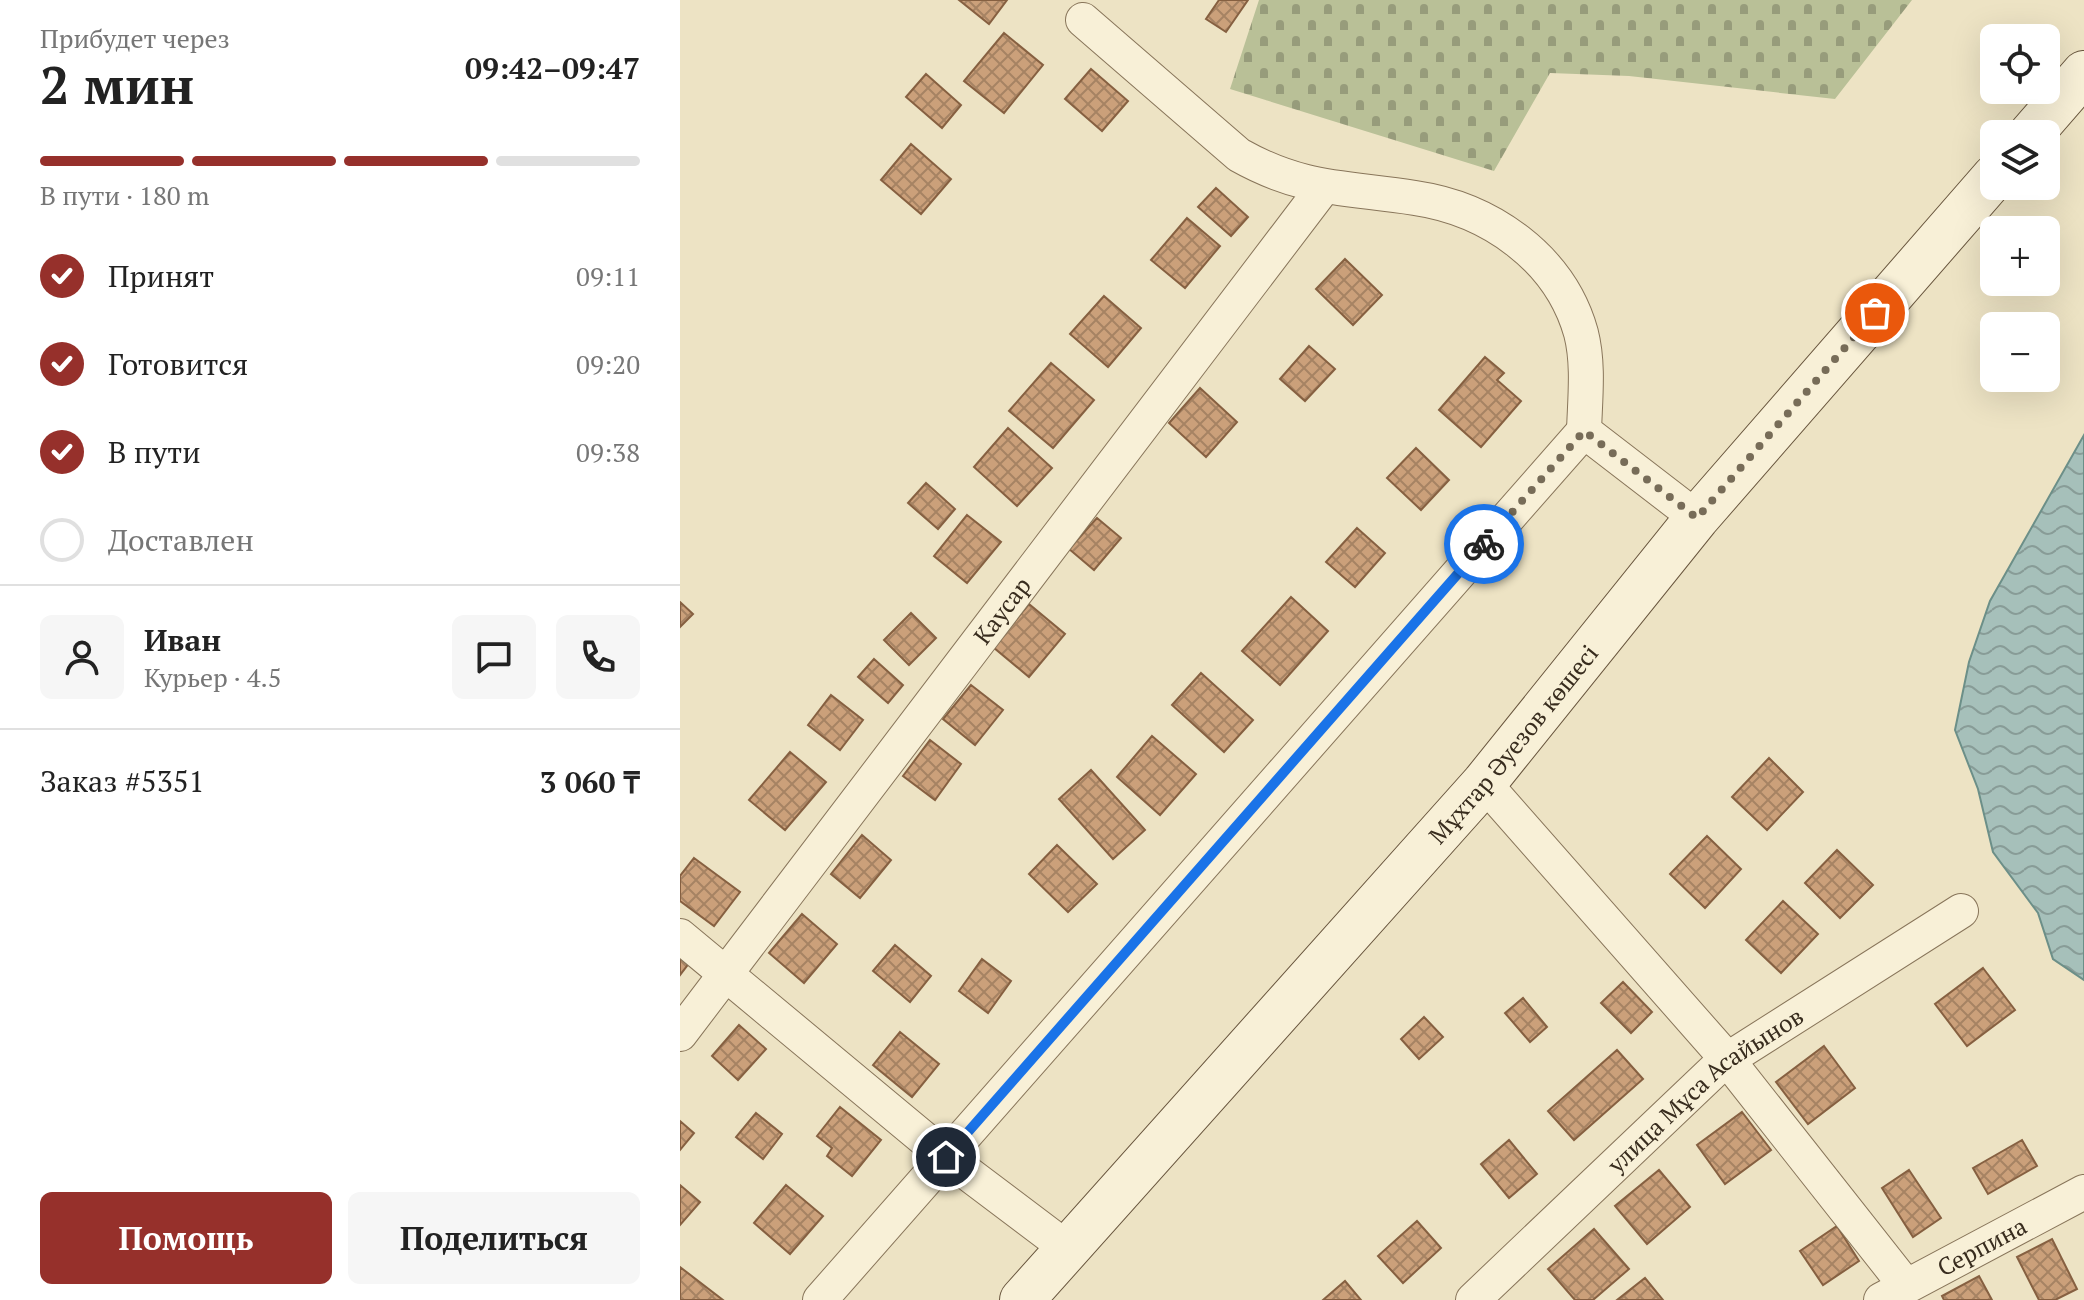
<!DOCTYPE html>
<html lang="ru">
<meta charset="utf-8">
<style>
body{margin:0;font-family:"PT Serif",serif;background:#f6f6f6;color:#222;height:100vh;display:flex;flex-direction:column;font-size:30px;white-space:nowrap}
*{box-sizing:border-box;margin:0}
p{font-size:26px;color:#767676}
.icon{flex:none;width:44px;height:44px;fill:none;stroke:currentColor;stroke-width:2;stroke-linecap:round;stroke-linejoin:round}
.map{position:relative;flex:1;overflow:hidden}
.sheet{display:flex;flex-direction:column;background:#fff;width:680px}
.sheet>*{flex:none}
.tools{position:absolute;left:1300px;top:24px;display:grid;gap:16px}
.tools a{display:grid;place-items:center;width:80px;height:80px;border-radius:12px;background:#fff;box-shadow:0 8px 32px #0002;font-size:40px}
.pin{position:absolute;display:grid;place-items:center;width:68px;height:68px;color:#fff;margin:-34px;border:4px solid #fff;border-radius:50%;box-shadow:0 2px 8px #0007}
.courier{position:absolute;display:grid;place-items:center;width:80px;height:80px;margin:-40px;border:6px solid #1a73e8;border-radius:50%;background:#fff;color:#222;box-shadow:0 2px 10px #0007}
.headline em{font-style:normal;font-weight:600}
.headline div{display:flex;flex-direction:column-reverse}
.headline{display:flex;align-items:center;justify-content:space-between;height:136px;padding:0 40px}
h1{font-size:52px;font-weight:600;line-height:60px}
.bar{display:grid;grid-template-columns:repeat(4,1fr);gap:12px 8px;align-content:center;height:96px;padding:0 40px}
.bar i{height:10px;border-radius:6px;background:#e0e0e0}
.bar .on{background:#96302b}
.bar p{grid-column:span 4}
.line{display:flex;align-items:center;gap:20px;padding:0 40px;border-top:2px solid #e0e0e0}
.line div{flex:1}
.round{display:grid;place-items:center;flex:none;width:84px;height:84px;border-radius:12px;background:#f6f6f6}
ol{padding:0 40px;list-style:none}
li{display:flex;align-items:center;gap:24px;height:88px}
li p{margin-inline-start:auto}
li .icon{padding:8px;border-radius:50%;background:#96302b;color:#fff;stroke-width:4}
li:last-child{color:#767676}
li i{width:44px;height:44px;border:4px solid #e0e0e0;border-radius:50%}
.primary-button{display:flex;gap:16px;margin-top:auto;padding:16px 40px}
.primary-button a{flex:1;height:92px;border-radius:12px;background:#96302b;color:#fff;font-size:32px;font-weight:600;line-height:92px;text-align:center}
.primary-button a+a{background:#f6f6f6;color:#222}
main{display:flex;flex:1;min-height:0}
.map>svg:first-child{display:block}
.cemetery{fill:url(#cemetery-stones)}
.water{fill:url(#water-waves);stroke:#6c8f88;stroke-width:2}
.building{fill:url(#building-cross-hatch);stroke:#866041;stroke-width:2}
.lines{fill:none;stroke-linecap:round;stroke-linejoin:round}
.minor-casing{stroke:#88755a;stroke-width:36}
.secondary-casing{stroke:#69563e;stroke-width:46}
.minor{stroke:#f8f0d7;stroke-width:34}
.secondary{stroke:#f8f0d7;stroke-width:44}
.done{stroke:#776c58;stroke-width:8;stroke-dasharray:0 14.4}
.route{stroke:#1a73e8;stroke-width:10}
.labels{text-anchor:middle;dominant-baseline:central;stroke-width:6;stroke-linejoin:round;paint-order:stroke}
.street-label{font-size:24px;fill:#382c1e;stroke:#f5edd3}
</style>
<main>
<section class="sheet">
<div class="headline"><div><h1>2 мин</h1><p>Прибудет через</p></div><em>09:42–09:47</em></div>
<div class="bar"><i class="on"></i><i class="on"></i><i class="on"></i><i></i><p>В пути · 180 m</p></div>
<ol>
<li><svg class="icon" aria-label="check" viewBox="0 0 24 24"><path d="M5 12l5 5 9-10"/></svg>Принят<p>09:11</p></li>
<li><svg class="icon" aria-label="check" viewBox="0 0 24 24"><path d="M5 12l5 5 9-10"/></svg>Готовится<p>09:20</p></li>
<li><svg class="icon" aria-label="check" viewBox="0 0 24 24"><path d="M5 12l5 5 9-10"/></svg>В пути<p>09:38</p></li>
<li><i></i>Доставлен</li>
</ol>
<div class="line" style="height:144px"><a class="round"><svg class="icon" aria-label="person" viewBox="0 0 24 24"><circle cx="12" cy="8" r="4"/><path d="M4 21q1-7 8-7t8 7"/></svg></a><div><b>Иван</b><p>Курьер · 4.5</p></div><a class="round"><svg class="icon" aria-label="chat" viewBox="0 0 24 24"><path d="M4 5h16v11H9l-5 4z"/></svg></a><a class="round"><svg class="icon" aria-label="phone" viewBox="0 0 24 24"><path d="M5 4h4l2 5-3 2q2 4 5 5l2-3 5 2v4C11 20 4 13 5 4z"/></svg></a></div>
<div class="line" style="height:104px"><div>Заказ #5351</div><b>3 060 ₸</b></div>
<div class="primary-button"><a>Помощь</a><a>Поделиться</a></div>
</section>
<div class="map">
<svg width="1404" height="1300" viewBox="0 0 1404 1300">
<defs>
<pattern id="cemetery-stones" width="16" height="16" patternUnits="userSpaceOnUse" patternTransform="scale(2)"><rect width="16" height="16" fill="#b9c097"/><path d="M2 7V4a2 2 0 0 1 4 0v3zM10 15v-3a2 2 0 0 1 4 0v3z" fill="#979c7b"/></pattern>
<pattern id="water-waves" width="16" height="10" patternUnits="userSpaceOnUse" patternTransform="scale(2)"><rect width="16" height="10" fill="#a6c0ba"/><path d="M0 5q4-4 8 0t8 0" fill="none" stroke="#889c97"/></pattern>
<pattern id="building-cross-hatch" width="8" height="8" patternUnits="userSpaceOnUse" patternTransform="scale(2)"><rect width="8" height="8" fill="#cba07a"/><path d="M0 0l8 8M0 8l8-8" fill="none" stroke="#a68363"/></pattern>
</defs>
<rect width="100%" height="100%" fill="#ede3c4"/>
<path class="cemetery" d="M579 0H1232L1155 99 949 76 870 73 814 171 550 89Z"/>
<path class="water" d="M1404 435V980L1373 959 1358 913 1313 852 1298 789 1275 730 1289 662 1310 601Z"/>
<path class="building" d="M279 0H327L309 24Z
M539 0H568L546 32 526 19Z
M324 33 363 65 324 113 284 81Z
M411 69 448 101 422 131 385 99Z
M246 74 281 105 262 128 226 97Z
M231 144 271 179 241 214 201 180Z
M536 188 568 217 551 236 518 207Z
M507 218 540 246 505 288 471 260Z
M665 259 702 295 673 325 636 289Z
M424 296 461 328 428 367 390 334Z
M629 346 655 369 625 401 600 379Z
M805 357 824 373 817 380 841 401 801 447 759 410Z
M371 363 414 400 373 448 329 411Z
M520 388 557 422 526 457 489 423Z
M328 428 372 468 337 506 294 467Z
M736 448 769 480 741 510 707 478Z
M246 483 275 509 258 529 228 503Z
M287 515 321 542 287 583 254 556Z
M417 518 441 538 414 570 389 549Z
M677 528 705 553 675 587 646 562Z
M611 597 648 631 600 685 562 651Z
M0 602 13 614 0 627Z
M349 604 385 634 349 677 313 647Z
M231 613 256 638 229 665 204 640Z
M194 659 223 685 208 703 178 677Z
M521 673 573 720 544 752 492 705Z
M291 685 323 710 295 745 263 719Z
M151 695 183 720 160 750 128 725Z
M472 736 516 774 480 815 437 777Z
M250 740 281 764 255 800 223 776Z
M110 752 146 782 105 830 69 800Z
M1089 758 1123 792 1087 830 1052 797Z
M411 770 465 830 433 859 379 799Z
M182 835 211 860 180 898 151 874Z
M1027 836 1061 869 1025 908 990 874Z
M377 845 417 884 388 912 349 874Z
M1157 850 1193 885 1160 918 1125 883Z
M14 858 60 892 34 926 0 901V876Z
M1103 901 1138 934 1101 973 1066 940Z
M122 914 157 944 124 983 89 953Z
M215 945 251 976 230 1002 193 971Z
M0 955 10 962 0 975Z
M302 959 331 981 308 1013 279 991Z
M1303 968 1335 1010 1287 1046 1255 1004Z
M943 982 972 1012 951 1033 921 1003Z
M843 998 867 1027 850 1042 825 1013Z
M744 1017 763 1037 739 1059 721 1039Z
M59 1025 86 1049 58 1080 32 1056Z
M220 1032 259 1064 232 1097 193 1065Z
M1144 1046 1175 1088 1128 1124 1096 1082Z
M937 1050 963 1079 894 1140 868 1111Z
M160 1107 201 1140 172 1176 147 1156 152 1148 137 1136Z
M1062 1112 1091 1150 1045 1184 1017 1145Z
M76 1113 102 1134 83 1159 56 1137Z
M0 1121 14 1133 0 1150Z
M829 1140 857 1174 829 1198 801 1164Z
M1342 1140 1357 1166 1308 1194 1293 1168Z
M979 1170 1010 1207 967 1244 935 1206Z
M1229 1170 1261 1218 1233 1237 1202 1188Z
M0 1185 20 1202 0 1225Z
M106 1185 143 1216 110 1254 74 1223Z
M737 1221 761 1248 723 1283 698 1256Z
M1157 1226 1179 1261 1143 1285 1120 1251Z
M914 1229 949 1269 913 1300H895L868 1269Z
M1372 1239 1397 1289 1375 1300H1359L1337 1257Z
M0 1267 43 1300H0Z
M1299 1276 1312 1300H1264L1262 1296Z
M965 1278 983 1300H937Z
M665 1281 681 1300H643Z"/>
<g class="lines">
<g class="minor-casing">
<g id="minor">
<path d="M403 20 559 155C623 191 665 187 735 198 810 209 880 258 901 333 909 364 905 399 904 431L1017 518"/>
<path d="M804 783 1047 1059 1226 1286"/>
<path d="M0 936 266 1157 388 1249"/>
<path id="s1" d="M0 1034 643 188"/>
<path d="M140 1300 904 431"/>
<path id="s2" d="M793 1300 1042 1063 1281 911"/>
<path id="s3" d="M1201 1300 1404 1192"/>
</g>
</g>
<g class="secondary-casing">
<g id="secondary">
<path d="M1351 134 1404 73"/>
<path id="s4" d="M342 1300 804 783 1017 518 1314 177"/>
</g>
</g>
<use href="#minor" class="minor"/>
<use href="#secondary" class="secondary"/>
</g>
<g class="lines">
<path class="done" d="M804 544 904 431 1017 518 1195 313"/>
<path class="route" d="M266 1157 804 544"/>
</g>
<g class="labels">
<g class="street-label">
<text stroke="none"><textPath href="#s1" startOffset="532">Каусар</textPath></text>
<text stroke="none"><textPath href="#s4" startOffset="742">Мұхтар Әуезов көшесі</textPath></text>
<text stroke="none"><textPath href="#s2" startOffset="314">улица Мұса Асайынов</textPath></text>
<text stroke="none"><textPath href="#s3" startOffset="114">Серпина</textPath></text>
</g>
</g>
</svg>
<div class="tools">
<a><svg class="icon" aria-label="locate" viewBox="0 0 24 24"><circle cx="12" cy="12" r="6"/><path d="M12 2v4M12 18v4M2 12h4M18 12h4"/></svg></a>
<a><svg class="icon" aria-label="layers" viewBox="0 0 24 24"><path d="M12 4l9 5-9 5-9-5zM3 14l9 5 9-5"/></svg></a>
<a>+</a>
<a>−</a>
</div>
<div class="pin" style="left:1195px;top:313px;background:#ea580c"><svg class="icon" aria-label="bag" viewBox="0 0 24 24"><path d="M5 8h14l-1 12H6zM9 8a3 3 0 0 1 6 0"/></svg></div>
<div class="pin" style="left:266px;top:1157px;background:#1f2937"><svg class="icon" aria-label="home" viewBox="0 0 24 24"><path d="M3 11l9-7 9 7M6 9v11h12V9"/></svg></div>
<div class="courier" style="left:804px;top:544px"><svg class="icon" aria-label="bike" viewBox="0 0 24 24"><circle cx="6" cy="16" r="4"/><circle cx="18" cy="16" r="4"/><path d="M6 16l4-8h5l3 8M10 8l3 8H6M13 5h3"/></svg></div>
</div>
</main>
